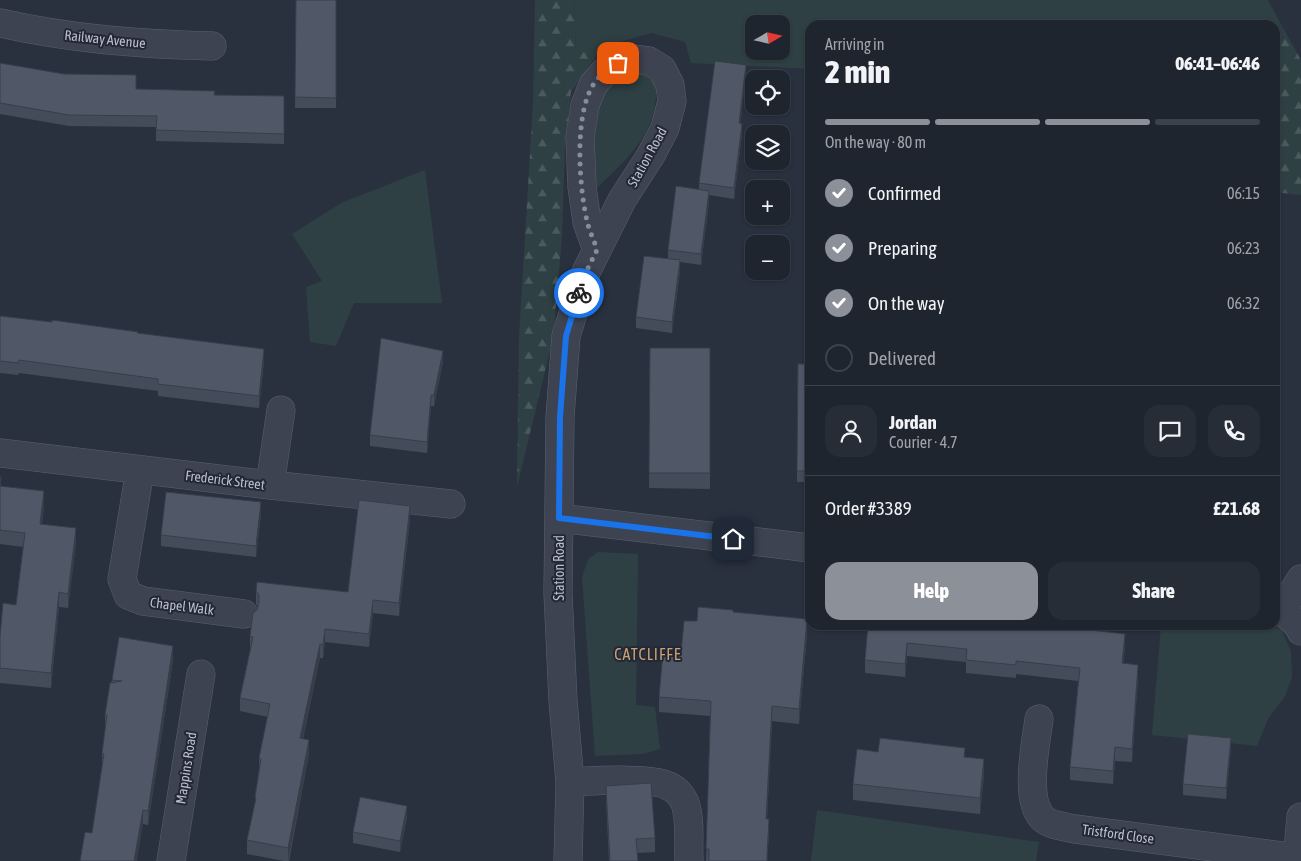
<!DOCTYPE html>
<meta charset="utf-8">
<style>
body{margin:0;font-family:"Asap Condensed",sans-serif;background:#272d37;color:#f1f3f6;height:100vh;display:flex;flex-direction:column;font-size:19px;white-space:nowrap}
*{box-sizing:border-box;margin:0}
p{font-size:16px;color:#a1a5aa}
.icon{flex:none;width:28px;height:28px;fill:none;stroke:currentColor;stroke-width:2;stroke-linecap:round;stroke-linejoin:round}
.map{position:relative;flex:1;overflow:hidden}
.panel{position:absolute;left:805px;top:20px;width:475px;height:610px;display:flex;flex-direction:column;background:#1f252f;border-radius:15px;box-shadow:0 1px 4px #0004,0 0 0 1px #3c424b}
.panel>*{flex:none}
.needle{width:32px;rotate:81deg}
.fabs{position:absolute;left:745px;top:15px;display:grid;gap:10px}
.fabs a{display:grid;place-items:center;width:45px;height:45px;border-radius:10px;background:#1f252f;box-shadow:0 1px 4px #0004,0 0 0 1px #3c424b;font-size:25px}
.pin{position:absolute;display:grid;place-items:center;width:42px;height:42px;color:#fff;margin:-21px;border-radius:10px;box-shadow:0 2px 8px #0006}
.courier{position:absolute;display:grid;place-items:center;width:50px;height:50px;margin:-25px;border:4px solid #1a73e8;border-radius:50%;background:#fff;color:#222;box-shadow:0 1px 6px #0007}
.headline em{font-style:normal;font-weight:800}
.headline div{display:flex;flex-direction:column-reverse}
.headline{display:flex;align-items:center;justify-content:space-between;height:85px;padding:0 20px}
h1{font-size:32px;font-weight:800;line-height:38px}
.bar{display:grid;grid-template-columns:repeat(4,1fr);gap:8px 5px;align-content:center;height:60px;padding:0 20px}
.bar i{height:6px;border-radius:4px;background:#3c424b}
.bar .active{background:#8c9099}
.bar p{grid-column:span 4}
.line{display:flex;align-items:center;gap:12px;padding:0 20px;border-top:1px solid #3c424b}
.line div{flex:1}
.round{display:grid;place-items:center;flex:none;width:52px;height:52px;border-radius:15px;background:#272d37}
ol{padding:0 20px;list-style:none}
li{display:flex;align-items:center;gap:15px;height:55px}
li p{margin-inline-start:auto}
li .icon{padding:5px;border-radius:50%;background:#8c9099;color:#fff;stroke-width:4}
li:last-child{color:#a1a5aa}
li i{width:28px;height:28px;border:2px solid #3c424b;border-radius:50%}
.action{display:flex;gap:10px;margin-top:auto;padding:10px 20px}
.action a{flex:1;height:58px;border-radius:15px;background:#8c9099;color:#fff;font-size:20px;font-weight:800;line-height:58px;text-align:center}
.action a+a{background:#272d37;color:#f1f3f6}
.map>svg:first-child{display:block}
.green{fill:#2e4043;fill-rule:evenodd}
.forest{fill:url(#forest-firs)}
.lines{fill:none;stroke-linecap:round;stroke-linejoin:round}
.street-casing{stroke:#5b616d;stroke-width:29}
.street{stroke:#3d4350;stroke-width:28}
.wall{fill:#454c59}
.shaded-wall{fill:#383e49}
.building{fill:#505868;stroke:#383e49}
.done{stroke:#878d99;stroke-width:5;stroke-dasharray:0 9}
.route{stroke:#1a73e8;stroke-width:6}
.labels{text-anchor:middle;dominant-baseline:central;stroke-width:4;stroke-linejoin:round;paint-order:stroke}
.street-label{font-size:14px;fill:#babfca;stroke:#222835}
.quarter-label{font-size:16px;letter-spacing:1px;fill:#cca073;stroke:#222835}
</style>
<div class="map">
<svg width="1301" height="861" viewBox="0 0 1301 861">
<defs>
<pattern id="forest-firs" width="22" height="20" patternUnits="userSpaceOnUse" patternTransform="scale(1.25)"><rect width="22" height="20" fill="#2e4043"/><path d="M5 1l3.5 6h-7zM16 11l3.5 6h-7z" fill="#4a5a5d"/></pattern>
</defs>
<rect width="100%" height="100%" fill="#29313f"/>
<path class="green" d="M574 0H1268L1283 28 1275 29V25H810V69L691 63 685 42 651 33 576 55ZM754 24H781V51H754Z
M625 72 645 75 656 84C659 134 627 158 594 191L593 116 604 86Z
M425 170 442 303H354L336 346 310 342 306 287 322 281 292 234 341 203Z
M598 552 638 554 636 705 655 707 660 749 643 754 595 756 582 577 588 559Z
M1161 625H1271L1282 631 1291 651 1292 677 1285 696 1268 719 1257 746 1152 735Z
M817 810 1039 842 1036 861H811Z"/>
<path class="forest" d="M535 0H574L576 54 603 47 571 92 565 147 562 238 553 338 517 487 519 337 533 103Z
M1283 28 1301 60V195L1275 192V29Z"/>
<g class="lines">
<g class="street-casing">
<path id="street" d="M0 23C70 39 140 44 212 46
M0 453 270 485 451 504
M140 470 122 579 128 595 143 601 244 614
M270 485 281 410
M559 518 810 548
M1275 609C1284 612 1297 622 1301 631
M1281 611 1301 579
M1039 719C1036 743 1025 794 1040 815 1047 826 1064 826 1075 829L1297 858
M570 782C592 781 649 777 666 785 675 788 681 794 685 803 691 820 688 843 689 861
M171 861 201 674
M568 861 570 782 563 701 558 593 560 417 566 336 586 272 622 200 651 155 665 128 672 101 670 85 662 69 649 61 633 59 618 63 605 71 593 85 585 105 580 137 582 187 587 222 597 250
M1297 861 1301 817"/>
</g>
<use href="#street" class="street"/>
</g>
<path class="wall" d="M296 0H336V108H295Z
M0 63 136 89 214 95 284 96V144L156 141V127L69 126 0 114Z
M746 75 740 123 742 134 734 199 709 195V202L701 265 680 262V271L672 333 636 328V317L668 259V250L699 190V183Z
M0 316 138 334 264 361 259 408 158 396V391L19 373 18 375 0 373Z
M650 348H710V489L649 488Z
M443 362 434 406H431L427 453 370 446V435Z
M798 364H810V482H797Z
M0 477 1 486 44 506 42 524 76 543 68 608 59 607 51 688 0 683V636L16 605 23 547 0 544Z
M261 513 256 557 161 546V535Z
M410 520 399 616 373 613 369 647 325 642 323 658H320L303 739 309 754 289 861H284L247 854V840L255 805V797L259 768V758L268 717 240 711V698L250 650V636L258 607 256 604V591L348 592Z
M733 612 807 634 799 724 772 721 767 819 769 834 767 861H706L710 716 659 712V697L697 621Z
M868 625 1047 626 1125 647 1123 663 1138 678 1132 762 1115 761 1113 784 1070 780V767L1078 681 1016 674V678L966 673V662L907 656 905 677 865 673V660Z
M173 660 148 825 143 824 92 833 102 765V753L105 729V715L112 680Z
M1231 748 1226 799 1183 795V784Z
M878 752 965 757 984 775 980 814 853 800V784Z
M606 786 655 838V852L637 853 638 861H609L606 800Z
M407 817 400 852 353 843V832Z"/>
<path class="shaded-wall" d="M746 65V75L739 134V123Z
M742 124V134L734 199V188Z
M709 191V202L701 265V254Z
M680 260V271L672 333V322Z
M264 349V361L259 408V396Z
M443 351V362L434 406V395Z
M431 395V406L427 453V442Z
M44 491V506L40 539V524Z
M261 502V513L256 557V546Z
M410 506V520L399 616V603Z
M76 528V543L68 608V594Z
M59 592V607L51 688V673Z
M373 600V613L369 647V634Z
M807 619V634L799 724V709Z
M325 629V642L323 658V645Z
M1125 634V647L1122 676V663Z
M907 643V656L905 677V664Z
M320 644V658L300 752V738Z
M173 646V660L148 825V811Z
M1138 665V678L1132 762V749Z
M772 706V721L766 834V819Z
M1231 738V748L1226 799V788Z
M309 740V754L288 861V848Z
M1115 747V761L1113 784V771Z
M984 759V775L980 814V798Z
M407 806V817L400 852V841Z
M143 810V824L137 861H134Z
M769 819V834L767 861Z"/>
<path class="building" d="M296 0H336V98L295 97Z
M715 61 746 65 739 123 742 124 734 188 699 183Z
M0 63 64 74 136 75V89L215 91 214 95 284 96V134L156 130 157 116 69 115 0 103Z
M676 186 709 191 701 254 668 250Z
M644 256 680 260 672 322 636 317Z
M0 316 52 322V320L138 332 137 333 264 349 259 396 158 384V379L19 360 18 363 0 361Z
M381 338 443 351 434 395H431L427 442 370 435Z
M650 348H710V473H649Z
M798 364H810V471H797Z
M0 477H1L0 486 44 491 40 524 76 528 68 594 59 592 51 673 0 668V636L3 603 16 605 25 533 0 530Z
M166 492 261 502 256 546 161 535Z
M359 500 410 506 399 603 373 600 369 634 325 629 323 645 320 644 300 738 309 740 288 848 247 840 256 798 255 797 261 759 259 758 270 704 240 698 253 637 250 636 253 613 257 610 259 603V595L256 591 257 582 348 592Z
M698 607 733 610V612L807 619 799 709 772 706 766 819H769L767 855V861H709V849H706L711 701 659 697 663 652 681 653 684 621H697Z
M868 625H1047L1125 634 1122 663 1138 665 1132 749 1115 747 1113 771 1070 767 1080 668 1016 661V665L966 660 967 649 907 643 905 664 865 660Z
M119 637 173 646 148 811 143 810 134 861H80L85 832 92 833 104 754 102 753 107 715H105L110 683 122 681 112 680Z
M1188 734 1231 738 1226 788 1183 784Z
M880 738 965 748 964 757 984 759 980 798 853 784 857 749 878 752Z
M651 783 655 838 636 839 638 861H610L606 786Z
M360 797 407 806 400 841 353 832Z"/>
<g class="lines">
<path class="done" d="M579 293 586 272 597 250C594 240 589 230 587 221 579 186 574 116 593 85 598 76 609 69 618 63"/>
<path class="route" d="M579 293 566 336 560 417 559 518 733 539"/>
</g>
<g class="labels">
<g class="street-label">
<text transform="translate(105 39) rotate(6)">Railway Avenue</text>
<text transform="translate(647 157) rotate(-61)">Station Road</text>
<text transform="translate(225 480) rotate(7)">Frederick Street</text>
<text transform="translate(559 568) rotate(-90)">Station Road</text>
<text transform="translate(182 606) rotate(7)">Chapel Walk</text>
<text transform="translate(186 768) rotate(-81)">Mappins Road</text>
<text transform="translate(1118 834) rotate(8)">Tristford Close</text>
</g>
<g class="quarter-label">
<text x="648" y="654">CATCLIFFE</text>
</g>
</g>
</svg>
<div class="fabs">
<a><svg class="needle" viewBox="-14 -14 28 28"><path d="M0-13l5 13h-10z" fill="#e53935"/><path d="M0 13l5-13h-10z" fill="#a1a5aa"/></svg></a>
<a><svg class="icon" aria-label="locate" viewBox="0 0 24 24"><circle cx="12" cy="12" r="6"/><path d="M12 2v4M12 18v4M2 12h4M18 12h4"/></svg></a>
<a><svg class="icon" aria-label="layers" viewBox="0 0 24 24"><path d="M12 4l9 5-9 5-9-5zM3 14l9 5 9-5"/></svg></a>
<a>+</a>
<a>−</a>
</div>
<div class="pin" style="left:618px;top:63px;background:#ea580c"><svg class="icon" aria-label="bag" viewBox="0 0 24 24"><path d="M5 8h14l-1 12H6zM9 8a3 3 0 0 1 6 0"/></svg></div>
<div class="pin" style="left:733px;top:539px;background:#1f2937"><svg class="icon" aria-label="home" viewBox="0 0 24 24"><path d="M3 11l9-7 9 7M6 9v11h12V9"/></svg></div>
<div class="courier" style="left:579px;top:293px"><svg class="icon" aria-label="bike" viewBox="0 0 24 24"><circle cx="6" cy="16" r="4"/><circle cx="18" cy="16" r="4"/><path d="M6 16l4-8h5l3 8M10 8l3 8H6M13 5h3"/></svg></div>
<section class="panel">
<div class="headline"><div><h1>2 min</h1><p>Arriving in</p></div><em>06:41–06:46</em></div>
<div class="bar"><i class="active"></i><i class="active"></i><i class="active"></i><i></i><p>On the way · 80 m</p></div>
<ol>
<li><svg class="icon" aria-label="check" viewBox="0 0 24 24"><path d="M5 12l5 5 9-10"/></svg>Confirmed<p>06:15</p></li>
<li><svg class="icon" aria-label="check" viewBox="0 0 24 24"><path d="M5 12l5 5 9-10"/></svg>Preparing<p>06:23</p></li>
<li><svg class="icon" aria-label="check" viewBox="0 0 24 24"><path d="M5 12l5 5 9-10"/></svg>On the way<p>06:32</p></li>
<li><i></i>Delivered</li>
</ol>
<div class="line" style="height:90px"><a class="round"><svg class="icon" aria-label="person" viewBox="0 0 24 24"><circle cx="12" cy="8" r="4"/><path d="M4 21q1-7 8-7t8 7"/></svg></a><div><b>Jordan</b><p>Courier · 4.7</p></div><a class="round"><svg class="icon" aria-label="chat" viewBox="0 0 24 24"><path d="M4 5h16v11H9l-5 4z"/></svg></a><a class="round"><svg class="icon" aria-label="phone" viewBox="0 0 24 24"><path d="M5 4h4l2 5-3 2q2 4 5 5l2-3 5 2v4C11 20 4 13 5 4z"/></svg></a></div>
<div class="line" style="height:65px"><div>Order #3389</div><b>£21.68</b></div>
<div class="action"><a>Help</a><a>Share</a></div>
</section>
</div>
